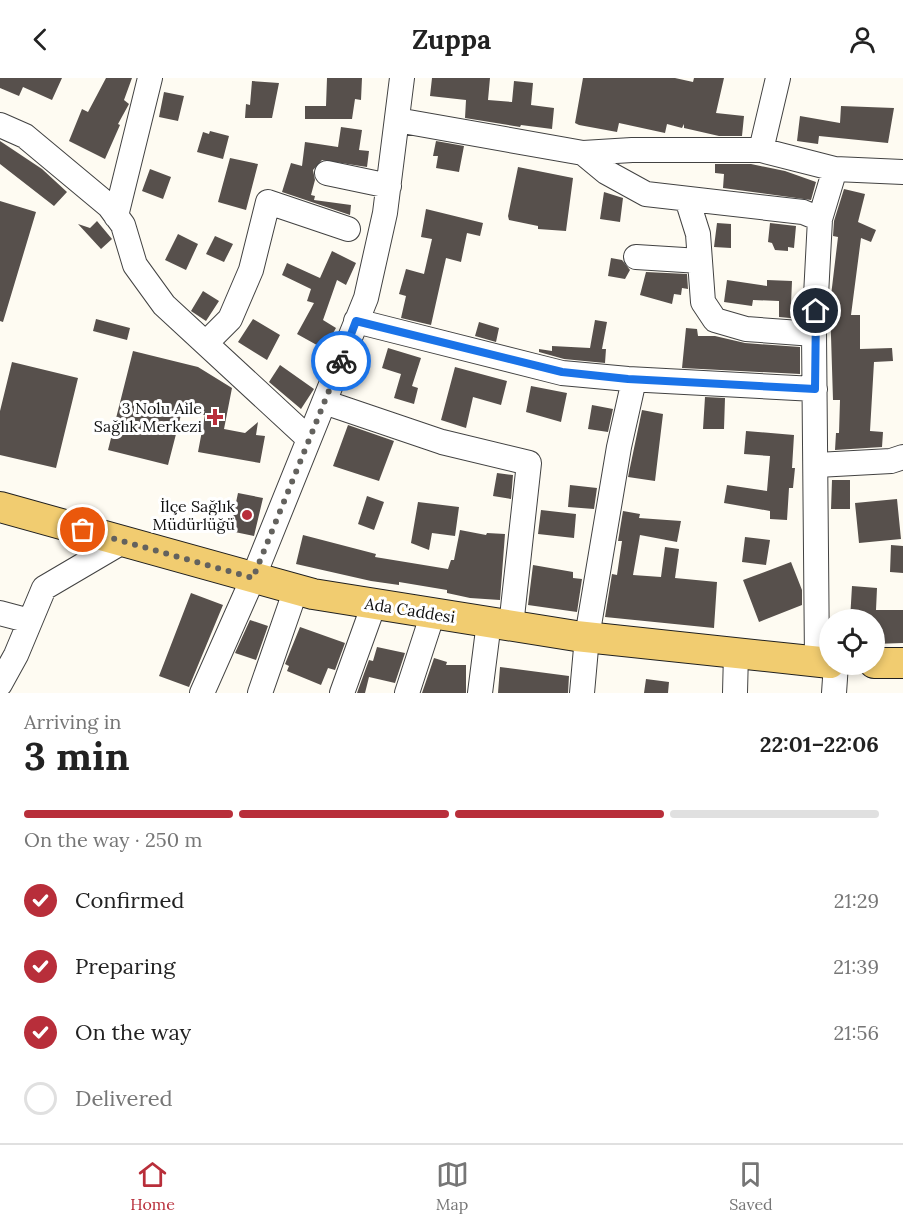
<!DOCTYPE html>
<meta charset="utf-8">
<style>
body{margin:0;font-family:Lora,serif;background:#f2f2f2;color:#222;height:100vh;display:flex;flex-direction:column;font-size:22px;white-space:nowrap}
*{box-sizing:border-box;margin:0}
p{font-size:20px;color:#767676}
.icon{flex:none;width:33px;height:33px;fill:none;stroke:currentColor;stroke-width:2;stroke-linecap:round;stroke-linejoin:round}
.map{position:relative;height:615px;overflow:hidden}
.sheet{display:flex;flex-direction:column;background:#fff;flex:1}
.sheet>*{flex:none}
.buttons{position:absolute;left:819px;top:531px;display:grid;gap:12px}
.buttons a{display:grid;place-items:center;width:66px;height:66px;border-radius:50%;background:#fff;box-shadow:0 3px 9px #0003;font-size:30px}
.pin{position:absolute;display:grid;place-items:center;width:51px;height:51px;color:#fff;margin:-26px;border:3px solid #fff;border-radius:50%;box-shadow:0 2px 6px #0007}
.courier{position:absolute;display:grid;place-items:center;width:60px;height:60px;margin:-30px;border:4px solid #1a73e8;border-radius:50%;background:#fff;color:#222;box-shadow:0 2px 8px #0007}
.headline em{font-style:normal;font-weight:800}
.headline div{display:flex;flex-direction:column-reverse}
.headline{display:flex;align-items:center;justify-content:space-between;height:102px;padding:0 24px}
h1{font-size:39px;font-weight:800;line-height:45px}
.bar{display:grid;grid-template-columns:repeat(4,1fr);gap:9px 6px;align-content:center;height:72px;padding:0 24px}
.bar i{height:8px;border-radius:4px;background:#e0e0e0}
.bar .selected{background:#b82e3a}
.bar p{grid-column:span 4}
ol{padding:0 24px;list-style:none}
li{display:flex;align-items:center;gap:18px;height:66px}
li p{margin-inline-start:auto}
li .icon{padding:6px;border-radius:50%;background:#b82e3a;color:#fff;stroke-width:4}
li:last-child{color:#767676}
li i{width:33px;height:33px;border:3px solid #e0e0e0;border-radius:50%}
header{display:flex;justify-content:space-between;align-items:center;height:78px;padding:0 24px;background:#fff;font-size:27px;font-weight:800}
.tabs{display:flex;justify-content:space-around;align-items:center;height:84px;border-top:2px solid #e0e0e0;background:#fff;font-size:16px;color:#767676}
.tabs a{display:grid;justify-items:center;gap:3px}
.tabs .selected{color:#b82e3a}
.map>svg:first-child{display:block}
.building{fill:#57504c}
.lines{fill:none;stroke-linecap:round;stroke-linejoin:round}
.minor-casing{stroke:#424242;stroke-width:26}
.major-casing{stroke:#202020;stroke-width:32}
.minor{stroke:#fff;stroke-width:24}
.major{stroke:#f1cc70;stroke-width:30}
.done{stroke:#63625e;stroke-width:6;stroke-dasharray:0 10.8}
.route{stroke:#1a73e8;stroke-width:8}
.poi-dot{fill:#b82e3a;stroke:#fff;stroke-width:2}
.labels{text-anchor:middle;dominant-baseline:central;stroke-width:6;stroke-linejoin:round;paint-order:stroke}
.poi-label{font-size:16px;fill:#0f0f0f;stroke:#fff;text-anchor:end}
.street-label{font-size:16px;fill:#0f0f0f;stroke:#fff}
</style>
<header><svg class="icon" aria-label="back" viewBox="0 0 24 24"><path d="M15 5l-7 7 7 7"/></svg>Zuppa<svg class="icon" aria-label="person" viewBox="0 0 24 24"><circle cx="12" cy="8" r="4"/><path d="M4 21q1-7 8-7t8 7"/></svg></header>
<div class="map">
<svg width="903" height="615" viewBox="0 0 903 615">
<rect width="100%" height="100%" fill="#fefbf2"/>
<path class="building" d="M0 0H62L52 22 23 9 19 18 0 10Z
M106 0H132L124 22 129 26 118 46 120 47 105 81 69 63 82 31 88 34Z
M327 0H362L361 22 355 21 352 41H305V28H326Z
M432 0H490L488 22 512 24 514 3 533 5 531 27 554 30 552 51 521 47 520 49 465 40 466 22 430 18Z
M583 0H675L693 4 694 0H724L716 35 744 38 742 58H719L684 50V46L682 50 667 46 665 55 619 45 617 54 579 47 575 45Z
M252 3 279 5 272 40H245L246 26 250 27Z
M164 14 184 18 178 43 159 39Z
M841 28 894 30 888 65 819 58 818 66 797 63 800 38 840 45Z
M341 49 362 52 359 72 369 73 367 89 322 82 313 92 315 102 311 117 315 118 314 122 351 127 350 137 282 114 291 85 302 88 305 64 338 69Z
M210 53 229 58 223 81 197 74 203 54 209 56Z
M0 63 42 91 67 114 54 128 0 86Z
M436 63 464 68 459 94 436 90 438 78H433Z
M230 80 258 86 246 132 218 124Z
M715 86H751L785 93 816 104 811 122 723 110 724 96 715 95Z
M518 89 573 100 566 153 538 151V148L509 142 508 138Z
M150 91 171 99 163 121 142 113Z
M844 111 865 116 858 144 876 152 871 164 861 160 851 237H860V271L892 270 893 283 874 284 870 353 883 354 882 369 835 372 836 355H839L840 322H833L830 226 838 159 833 158 834 143Z
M604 114 623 120 620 144 600 141Z
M0 123 36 134 3 244 0 243Z
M426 131 483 145 480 158 467 155 461 184 446 180 431 247 401 240 406 218 399 216 406 191 424 196 432 161 421 159Z
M97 143 112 161 101 171 78 146 90 150Z
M717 145 731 146V170L714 169Z
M770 145 796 148 794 170 788 169V173L775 172 772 165 768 164Z
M178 156 198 166 186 192 165 182Z
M215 158 233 166 224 184 206 176Z
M332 173 356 185 346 207 337 202 323 242 336 250 324 271 297 256 314 225 307 223 311 211 282 197 287 185 320 200Z
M611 180 622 182 630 192 625 201 608 198Z
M646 194 687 196 688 211 682 210 681 217 674 216 672 226 640 217Z
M727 202 767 208V202L792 203 791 227 801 228V241L779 239V223L753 222 752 228 724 224Z
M203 213 219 223 206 243 191 233Z
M96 241 130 250 127 262 93 253Z
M253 241 280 257 267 282 238 264Z
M595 242 607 244 602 271H606L605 285 564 281 539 274V271L552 273V268L590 270Z
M479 244 499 250 496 264 475 258Z
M686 250 697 251 698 258H715L745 265 800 269V296L682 290Z
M388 270 421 280 412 308 418 310 414 326 394 320 401 296 382 290Z
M133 273 198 289 232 310 224 351 245 355 258 344 256 357 265 358 260 385 198 374 205 337 182 333 168 387 108 372Z
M12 284 78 300 56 390 0 377V333Z
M280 287 314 311 301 331 269 304Z
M455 289 507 303 501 327 473 319 466 350 441 342Z
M531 308 567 315 561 344 526 334Z
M705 319 725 320 724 351H703Z
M592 327 613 331 608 354 588 351Z
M642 332 663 336 655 403 628 399Z
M348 347 394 363 379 403 333 388Z
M746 353 794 357 792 390H795L793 410H789L787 442 770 441V433L724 425 727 407 767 413 770 378 744 376Z
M497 395 513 397 511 421 493 418Z
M832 402H850V431H831Z
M570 407 597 410 594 431 568 429Z
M238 415 263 420 254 458 230 453Z
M367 418 384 424 374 452 358 446Z
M897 421 901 461 859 465 855 425Z
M418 424 459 429 455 458 432 455 429 472 411 465Z
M541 432 576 436 574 460 538 456Z
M623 433 640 436 639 440 681 443 677 464 640 457 633 497 661 499 665 469 679 471 675 500 717 504 714 550 605 539 612 496 617 497 622 463H618Z
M460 452 486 457 487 455 505 456 500 522 470 520 447 515V512L399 504V507L371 503 296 486 303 457 376 476 375 479 448 491 451 482H454Z
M745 459 770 462 766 487 742 484Z
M891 467 903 468V495L890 494Z
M791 484 802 512V527L759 544 743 502Z
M533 487 573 494V500L582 501 577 534 528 527Z
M852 508 877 510 876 532H903V565L874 566V542H850Z
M191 515 223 527 189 609 159 598Z
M250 542 268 548 256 582 235 575Z
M300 549 345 565 335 592 328 590 321 607 287 593 289 588 285 586Z
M377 569 405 575 395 605 369 599 365 615H357L369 582 373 583Z
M434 580 447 584 446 587H466V615H422Z
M500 589 569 598 568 615H498Z
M646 601 669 604 668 615H644Z"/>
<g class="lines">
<g class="minor-casing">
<path id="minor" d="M397 42 583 75 632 72H761L835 91 903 94
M0 47 25 58 109 128 123 147 135 187 164 227 309 361
M761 72 778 0
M583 75 606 94 646 116 803 134 820 141
M327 95 389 108
M687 121 698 156 703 224 715 242 746 251 814 256
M116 138 150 0
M636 179 700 183
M356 243 562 295 628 301 815 311
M207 264 230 241 251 192 268 124 348 151
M324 324 442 364 529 385 511 548
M817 387 891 383 903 379
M0 535 30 543
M817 583 814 256 820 141 835 91
M0 606 16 577 44 510 124 463
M202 615 253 500 366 220 385 135 402 0
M260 615 296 511
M342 615 374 526
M407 615 433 535
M480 615 489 544
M582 615 587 559 619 369 634 302
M735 615 736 575
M834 615 836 586"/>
</g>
<g class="major-casing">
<path id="major" d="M0 429 313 516 576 558 830 585
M874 585H903"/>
</g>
<use href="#minor" class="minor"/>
<use href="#major" class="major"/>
</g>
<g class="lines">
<path class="done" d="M83 452 253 500 341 283"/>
<path class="route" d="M341 283 356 243 562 294 628 301 815 311 816 233"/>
</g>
<g class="poi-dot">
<path d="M212 330h6v6h6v6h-6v6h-6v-6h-6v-6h6z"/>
<circle cx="247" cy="437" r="6"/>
</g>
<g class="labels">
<g class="poi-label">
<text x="202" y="330">3 Nolu Aile<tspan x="202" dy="18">Sağlık Merkezi</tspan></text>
<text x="235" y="428">İlçe Sağlık<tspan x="235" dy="18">Müdürlüğü</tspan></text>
</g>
<g class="street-label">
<text transform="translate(410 532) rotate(9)">Ada Caddesi</text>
</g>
</g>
</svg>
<div class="buttons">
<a><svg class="icon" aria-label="locate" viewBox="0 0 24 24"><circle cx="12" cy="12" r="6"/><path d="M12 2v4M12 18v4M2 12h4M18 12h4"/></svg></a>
</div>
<div class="pin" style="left:83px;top:452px;background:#ea580c"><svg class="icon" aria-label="bag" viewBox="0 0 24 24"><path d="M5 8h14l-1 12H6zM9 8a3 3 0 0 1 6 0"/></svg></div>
<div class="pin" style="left:816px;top:233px;background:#1f2937"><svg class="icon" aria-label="home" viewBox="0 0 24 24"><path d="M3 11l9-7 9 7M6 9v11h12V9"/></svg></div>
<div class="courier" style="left:341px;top:283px"><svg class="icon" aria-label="bike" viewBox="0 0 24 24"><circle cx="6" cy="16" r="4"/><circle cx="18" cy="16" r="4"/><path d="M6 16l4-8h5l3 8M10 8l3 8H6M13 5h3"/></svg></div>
</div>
<section class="sheet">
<div class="headline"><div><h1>3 min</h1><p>Arriving in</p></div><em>22:01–22:06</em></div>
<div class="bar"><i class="selected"></i><i class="selected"></i><i class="selected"></i><i></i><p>On the way · 250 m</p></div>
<ol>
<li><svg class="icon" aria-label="check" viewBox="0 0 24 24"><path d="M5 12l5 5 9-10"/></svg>Confirmed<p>21:29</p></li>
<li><svg class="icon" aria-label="check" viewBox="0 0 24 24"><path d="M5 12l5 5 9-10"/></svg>Preparing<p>21:39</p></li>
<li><svg class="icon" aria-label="check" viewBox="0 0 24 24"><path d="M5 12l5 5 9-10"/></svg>On the way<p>21:56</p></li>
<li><i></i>Delivered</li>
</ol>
</section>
<nav class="tabs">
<a class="selected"><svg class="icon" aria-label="home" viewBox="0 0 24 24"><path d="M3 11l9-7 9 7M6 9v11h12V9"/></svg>Home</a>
<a><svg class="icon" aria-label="map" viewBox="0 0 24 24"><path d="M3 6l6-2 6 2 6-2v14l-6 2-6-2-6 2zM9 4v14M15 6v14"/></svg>Map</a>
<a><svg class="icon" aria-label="saved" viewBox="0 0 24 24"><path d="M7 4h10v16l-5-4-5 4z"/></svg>Saved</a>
</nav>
